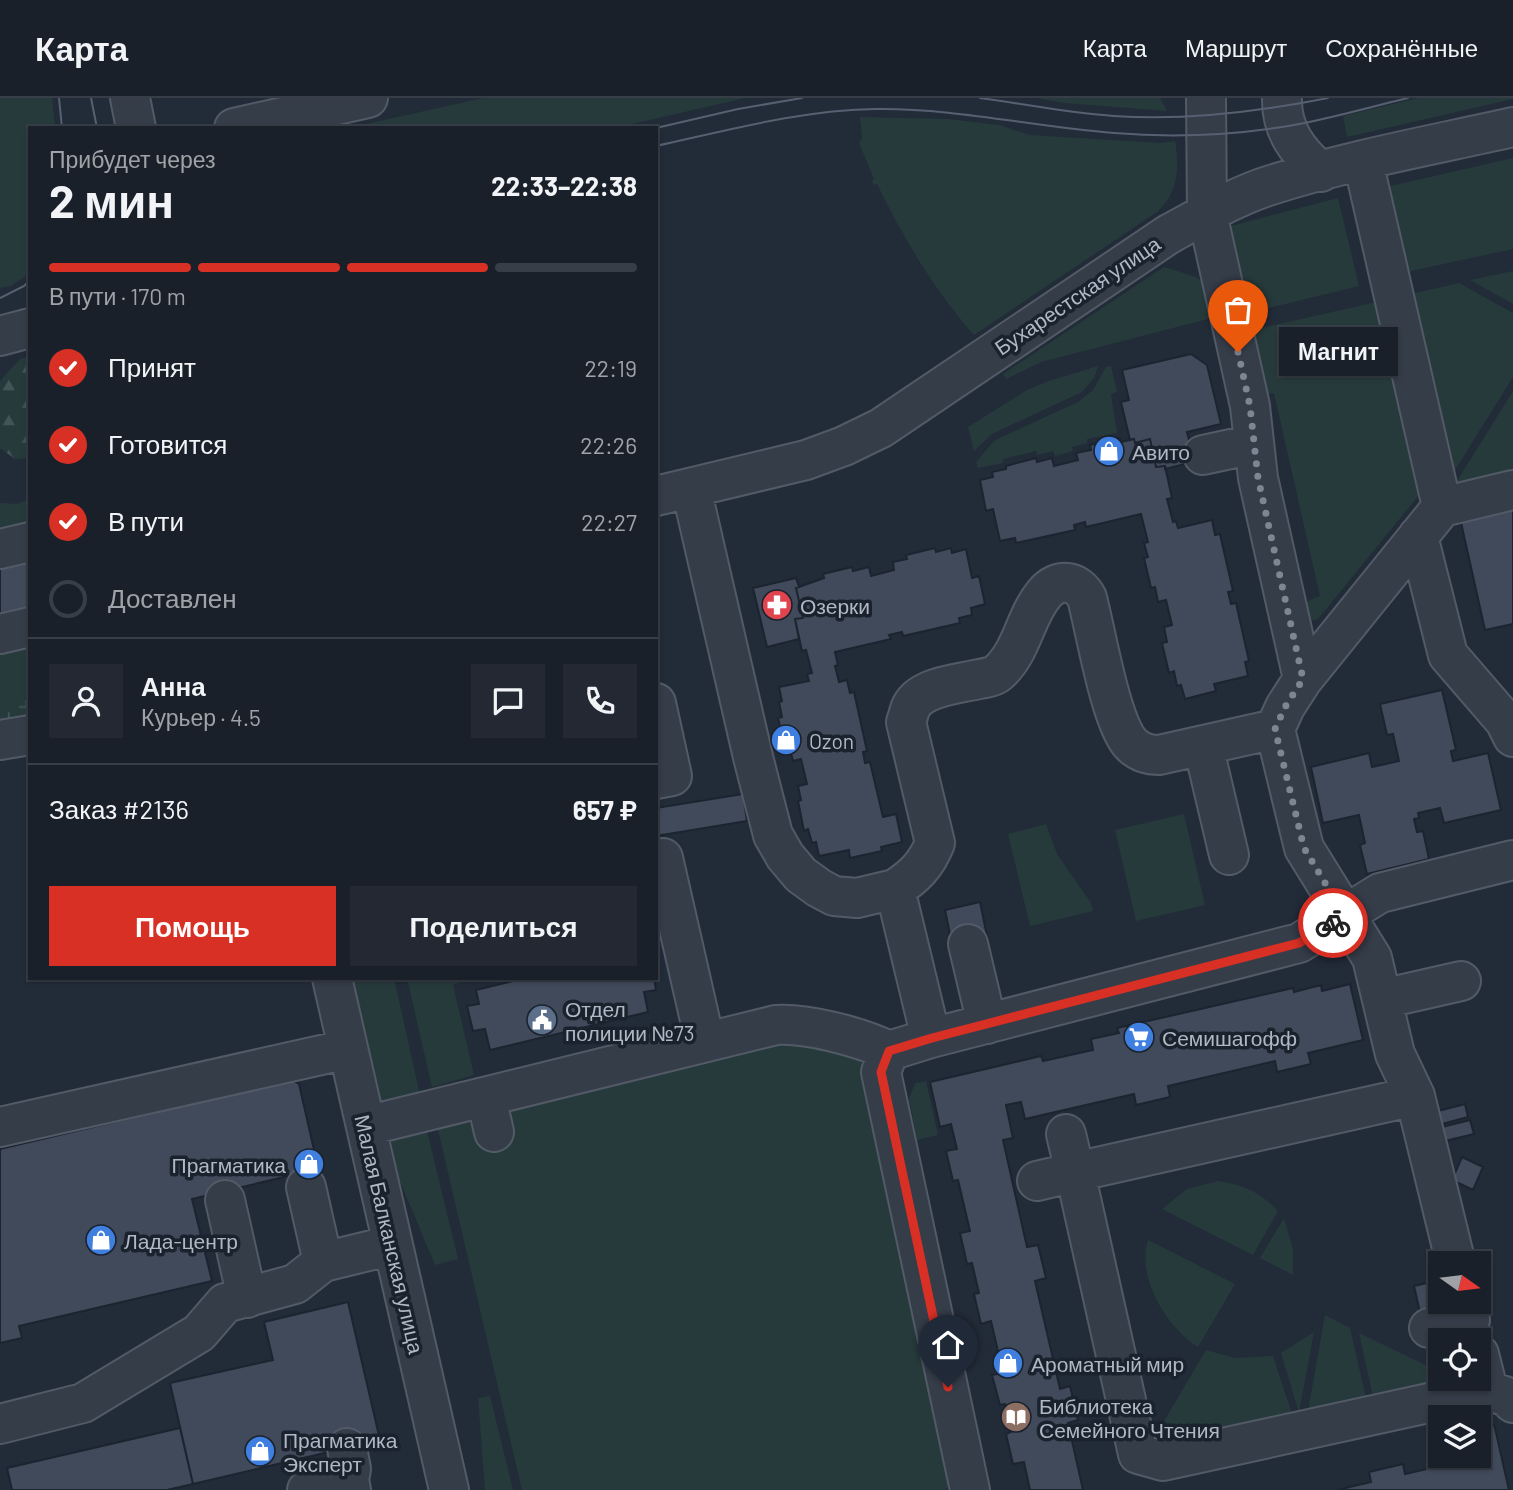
<!DOCTYPE html>
<html lang="ru">
<meta charset="utf-8">
<style>
body{margin:0;font-family:Barlow,sans-serif;background:#232832;color:#f1f3f6;height:100vh;display:flex;flex-direction:column;font-size:26px;white-space:nowrap}
*{box-sizing:border-box;margin:0}
p{font-size:23px;color:#9fa3a8}
.icon{flex:none;width:38px;height:38px;fill:none;stroke:currentColor;stroke-width:2;stroke-linecap:round;stroke-linejoin:round}
.map{position:relative;flex:1;overflow:hidden}
.panel{position:absolute;left:28px;top:28px;width:630px;height:854px;display:flex;flex-direction:column;background:#1a202a;border-radius:0px;box-shadow:0 2px 5px #0004,0 0 0 2px #383e47}
.panel>*{flex:none}
.needle{width:46px;rotate:104deg}
.buttons{position:absolute;left:1428px;top:1153px;display:grid;gap:14px}
.buttons a{display:grid;place-items:center;width:63px;height:63px;border-radius:0px;background:#1a202a;box-shadow:0 2px 5px #0004,0 0 0 2px #383e47;font-size:35px}
.pin{position:absolute;display:grid;place-items:center;width:60px;height:60px;color:#fff;margin:-72px -30px;border-radius:50% 50% 50% 0;rotate:-45deg;box-shadow:0 0 7px #0007}
.pin .icon{rotate:45deg}
.courier{position:absolute;display:grid;place-items:center;width:70px;height:70px;margin:-35px;border:5px solid #d93025;border-radius:50%;background:#fff;color:#222;box-shadow:0 2px 9px #0007}
.bubble{position:absolute;height:49px;border-radius:0px;background:#1a202a;box-shadow:0 2px 5px #0004,0 0 0 2px #383e47;font-size:23px;font-weight:700;line-height:49px;text-align:center}
.summary em{font-style:normal;font-weight:700}
.summary div{display:flex;flex-direction:column-reverse}
.summary{display:flex;align-items:center;justify-content:space-between;height:119px;padding:0 21px}
h1{font-size:46px;font-weight:700;line-height:52px}
.bar{display:grid;grid-template-columns:repeat(4,1fr);gap:10px 7px;align-content:center;height:84px;padding:0 21px}
.bar i{height:9px;border-radius:5px;background:#383e47}
.bar .on{background:#d93025}
.bar p{grid-column:span 4}
.line{display:flex;align-items:center;gap:18px;padding:0 21px;border-top:2px solid #383e47}
.line div{flex:1}
.round{display:grid;place-items:center;flex:none;width:74px;height:74px;border-radius:0px;background:#232832}
ol{padding:0 21px;list-style:none}
li{display:flex;align-items:center;gap:21px;height:77px}
li p{margin-inline-start:auto}
li .icon{padding:7px;border-radius:50%;background:#d93025;color:#fff;stroke-width:4}
li:last-child{color:#9fa3a8}
li i{width:38px;height:38px;border:4px solid #383e47;border-radius:50%}
.primary-button{display:flex;gap:14px;margin-top:auto;padding:14px 21px}
.primary-button a{flex:1;height:80px;border-radius:0px;background:#d93025;color:#fff;font-size:28px;font-weight:700;line-height:80px;text-align:center}
.primary-button a+a{background:#232832;color:#f1f3f6}
header{display:flex;align-items:center;gap:42px;box-sizing:border-box;height:98px;padding:0 35px;background:#1a202a;border-bottom:2px solid #383e47}
header strong{font-size:33px}
nav{display:flex;gap:38px;margin-inline-start:auto;font-size:24px}
.map>svg:first-child{display:block}
.green{fill:#263a3c}
.forest{fill:url(#forest-firs)}
.wetland{fill:url(#wetland-marsh)}
.building{fill:#414a5a;stroke:#1c2430;stroke-width:2}
.lines{fill:none;stroke-linecap:round;stroke-linejoin:round}
.minor-casing{stroke:#535a67;stroke-width:42}
.minor{stroke:#353d49;stroke-width:38}
.tram{stroke:#576070;stroke-width:2}
.done{stroke:#7e8694;stroke-width:7;stroke-dasharray:0 12.6}
.route{stroke:#d93025;stroke-width:9}
.labels{text-anchor:middle;dominant-baseline:central;stroke-width:7;stroke-linejoin:round;paint-order:stroke}
.street-label{font-size:21px;fill:#b0b7c5;stroke:#1a222d}
.poi-label{font-size:21px;fill:#b0b7c5;stroke:#1a222d;text-anchor:start}
</style>
<header>
<strong>Карта</strong>
<nav><a>Карта</a><a>Маршрут</a><a>Сохранённые</a></nav>
</header>
<div class="map">
<svg width="1513" height="1392" viewBox="0 0 1513 1392">
<defs>
<pattern id="forest-firs" width="22" height="20" patternUnits="userSpaceOnUse" patternTransform="scale(1.75)"><rect width="22" height="20" fill="#263a3c"/><path d="M5 1l3.5 6h-7zM16 11l3.5 6h-7z" fill="#435457"/></pattern>
<pattern id="wetland-marsh" width="20" height="14" patternUnits="userSpaceOnUse" patternTransform="scale(1.75)"><rect width="20" height="14" fill="#263a3c"/><path d="M1 5h8M5 5V1M11 12h8M15 12V8" fill="none" stroke="#435457"/></pattern>
</defs>
<rect width="100%" height="100%" fill="#222b38"/>
<path class="green" d="M0 0H52L55 30H30V175L11 188 0 190Z
M483 0H745L615 30H348Z
M1036 0H1160L1167 13 1065 5Z
M1418 0H1513V1L1347 39 1343 18Z
M860 19 948 21 999 27 1030 37 1161 45 1175 43C1180 70 1178 95 1157 114L974 237C934 192 904 141 877 86L874 87 872 83 874 81 859 45 862 40Z
M1513 60V151L1402 175 1382 90Z
M1338 100 1359 188 1244 216 1228 133 1231 128Z
M1164 169 1196 179 1207 187 1216 219 1041 264 1006 281 1003 276Z
M1513 173V206L1470 182Z
M1459 185 1513 215V279L1452 377 1407 197Z
M1381 203 1424 391 1318 521 1309 523 1305 504 1320 498 1274 295 1263 297 1248 233Z
M1098 268 1094 280 1082 294 992 336 974 353 968 329 1029 291 1049 283Z
M1111 268 1117 293 1111 297 1117 335 1087 341V345L1072 349 1073 353 1055 358 1053 353 1037 357 1036 353 1003 361V365L978 370 976 364 995 342 1078 304 1093 292 1106 269Z
M1513 293V379L1465 387 1457 383Z
M30 401V423L0 430V405L17 406Z
M30 546V600L0 604V553Z
M1184 716 1205 807 1136 823 1115 732Z
M1046 726 1057 756 1091 805 1093 813 1030 828 1008 736Z
M353 880H394L421 1002 382 1005Z
M407 880H472L453 887 474 977 432 989Z
M778 940 859 955 906 1162 949 1385 946 1392H522L436 1023 505 1012Z
M926 983 938 1037 917 1042 909 1001 915 985Z
M425 1025 458 1161 435 1167 399 1081 390 1039Z
M1218 1083C1244 1087 1260 1094 1278 1113L1253 1157 1162 1111 1187 1091Z
M1284 1120 1293 1151V1177L1260 1160Z
M1148 1142 1235 1186 1198 1249C1167 1230 1136 1179 1148 1142Z
M1325 1217 1350 1230 1366 1300 1308 1313Z
M1314 1234 1299 1315 1281 1255Z
M1359 1235 1440 1274V1281H1442L1429 1287 1373 1299Z
M1206 1252 1235 1260 1273 1258 1292 1316 1168 1343 1157 1335Z
M490 1298 513 1392H485L478 1300Z"/>
<path class="forest" d="M30 258V360L15 361 0 350V283L20 261Z"/>
<path class="wetland" d="M30 600V625L0 631V604Z"/>
<path class="building" d="M1191 256 1207 267 1221 326 1187 334 1192 354 1189 365 1165 371V368L1156 369 1150 341 1135 345 1134 341 1130 342 1121 304 1129 302 1122 272Z
M1120 340 1121 344 1134 341 1135 345 1150 341 1156 369 1165 368 1172 400 1167 401 1173 424 1176 423 1178 430 1212 422 1215 437 1220 436 1233 493 1228 494 1231 506 1236 505 1249 563 1245 564 1248 578 1214 586 1216 593 1185 601 1181 587 1177 588 1174 573 1169 575 1162 545 1167 544 1164 529 1172 527 1166 502 1158 504 1155 489 1151 490 1144 460 1148 459 1144 445 1148 444 1141 416 1086 429 1085 424 1074 427 1075 432 1016 445 1015 440 1000 443 993 411 986 413 980 382 993 379 992 374 1006 371V368L1036 360 1037 364 1052 360 1054 368 1078 362 1076 355 1091 352 1090 347Z
M1513 408V526L1485 532 1460 420Z
M935 450 936 454 951 450 952 455 966 451 972 480 979 478 985 506 971 510 972 517 959 520 960 525 903 538 902 534 889 537 891 541 835 554 838 567 835 568 839 584 847 582 850 595 854 594 867 653 863 654 865 665 870 664 883 719 896 716 902 744 881 749 882 753 850 760 849 752 819 758 816 744 812 745 808 731 804 733 798 703 801 702 798 688 807 686 801 661 793 663 789 648 785 649 778 620 782 619 779 604 782 603 779 589 809 583 807 576 812 575 806 552 802 553 795 521 803 520 796 490 824 480 823 476 852 469 853 473 869 469 871 478 894 472 893 464 907 461 906 457Z
M30 463V509L0 516V470Z
M796 480 799 489 796 490 803 520 795 521 799 541 767 549 753 490Z
M1442 592 1456 652 1451 653 1453 663 1488 655 1501 712 1444 725 1440 710 1418 715 1419 720 1414 721 1417 734 1423 733 1429 761 1367 776 1360 747 1365 745 1359 717 1323 725 1311 669 1369 655 1372 669 1399 663 1393 636 1387 637 1380 606Z
M743 696 747 723 656 738V710Z
M980 804 987 838 952 846 945 812Z
M525 880H654L656 892 644 894 648 914 490 952 485 931 473 933 467 908 479 906 476 892Z
M1350 886 1363 942 1308 955 1311 966 1277 974 1275 963 1168 988 1170 999 1136 1007 1134 996 1025 1021 1021 1004 1006 1007 1013 1040 1003 1042 1027 1149 1038 1147 1046 1180 1035 1183 1060 1291 1070 1288 1078 1322 1068 1325 1083 1392H1030L1024 1364 1013 1366 1006 1336 1011 1334 1005 1306 1000 1307 992 1277 1003 1275 991 1223 981 1226 974 1196 979 1195 972 1165 967 1166 960 1135 970 1133 958 1082 953 1083 946 1053 957 1051 951 1026 940 1029 930 984 1041 958 1043 963 1093 952 1091 941 1119 935 1117 930 1293 890 1294 894 1321 887 1322 893Z
M292 982 299 986 317 1065 313 1072 192 1101 212 1183 19 1228 22 1240 0 1245V1051Z
M1465 1006 1468 1019 1442 1026 1438 1013Z
M1470 1022 1474 1036 1445 1043 1442 1029Z
M1462 1059 1483 1069 1473 1092 1452 1082Z
M1440 1182V1204H1454L1457 1216 1422 1223 1414 1188Z
M348 1204 380 1342 193 1386 170 1285 273 1262 264 1224Z
M1494 1326 1509 1392H1337L1371 1384 1369 1374 1403 1366 1405 1376 1457 1364 1455 1358H1479V1330Z
M180 1330 193 1386 167 1392H12L7 1370Z"/>
<g class="lines">
<g class="minor-casing">
<path id="minor" d="M130 0 136 30
M1206 0 1207 115 1250 308 1258 380 1303 581
M1282 0C1281 32 1298 54 1321 74
M234 30 368 0
M1363 63 1442 409
M0 238 30 230
M1203 357 1254 346
M691 390 753 659 773 737 785 758 801 777 819 790 834 798 857 800 895 791 931 940
M656 398 806 362 844 348 881 330 1169 136C1202 118 1236 98 1271 87 1350 62 1433 47 1513 29
M1418 438 1448 557 1505 623 1513 639
M0 451 30 444
M0 536 30 529
M656 605 672 678 656 681
M0 642 30 637
M1203 647 1229 757
M656 761 663 760 705 944
M895 791C915 778 926 767 935 745L906 624C908 619 909 613 911 609 921 588 959 586 979 581 985 580 994 579 999 574 1022 553 1025 519 1044 496 1058 479 1078 482 1087 500 1096 534 1110 621 1130 645 1138 654 1148 657 1159 657L1275 631
M968 846 987 926
M332 880 449 1392
M1382 901 1461 883
M1415 998 1075 1074 1138 1356 1163 1363 1488 1292
M486 999 494 1034
M366 1028 776 927C807 925 861 939 889 953
M0 1029 348 951
M1037 1083 1075 1074 1066 1036
M306 1089 323 1164
M225 1102 247 1200
M1456 1166 1415 998 1395 956 1372 860 1304 750 1275 631 1285 609 1303 581 1442 409 1513 392
M1429 1230 1470 1222
M1479 1256 1488 1292 1507 1299 1513 1305
M0 1326 83 1305 199 1235 225 1205 295 1186 323 1164 393 1147
M347 1350 351 1371 349 1382
M307 1392 349 1382 351 1392
M970 1392 881 974 889 953 931 940 1299 845 1380 795 1513 762"/>
</g>
<use href="#minor" class="minor"/>
<path class="tram" d="M59 0 62 30
M91 0 97 30
M980 0C1025 6 1069 15 1114 18 1186 23 1258 14 1328 0
M656 30 738 11 802 0
M656 48C729 32 801 12 876 11 956 10 1034 29 1114 35 1173 40 1236 37 1294 27 1332 20 1370 9 1408 0
M0 200 24 188 30 182"/>
</g>
<g class="lines">
<path class="done" d="M1238 254 1250 308 1258 380 1303 581 1285 609 1275 631 1304 750 1345 818 1333 825"/>
<path class="route" d="M948 1289 881 974 889 953 932 940 1299 845 1333 825"/>
</g>
<defs>
<g id="shop-disc" transform="scale(1.575)"><circle r="9.5" fill="#3f7fe0" stroke="#1a222d"/><path d="M-5-2.5h2.3a2.7 3.5 0 0 1 5.4 0H5L5.5 6h-11ZM-1.5-2.5h3a1.5 2.3 0 0 0-3 0Z" fill="#fff"/></g>
<g id="pharmacy-disc" transform="scale(1.575)"><circle r="9.5" fill="#e0444e" stroke="#1a222d"/><path d="M-2-6h4v4h4v4h-4v4h-4v-4h-4v-4h4Z" fill="#fff"/></g>
<g id="civic-disc" transform="scale(1.575)"><circle r="9.5" fill="#5c6f8a" stroke="#1a222d"/><path d="M-.6-6.5H3V-4.5H.6V-3L4-1V1h2V6H-6V1h2V-1L-.6-3ZM-1.2 2.5V6h2.4V2.5Z" fill="#fff"/></g>
<g id="supermarket-disc" transform="scale(1.575)"><circle r="9.5" fill="#3f7fe0" stroke="#1a222d"/><path d="M-6-5.5h2.5l.6 2H6L4.5 2H-2.5L-4.4-4H-6ZM-1.5 3.2a1.3 1.3 0 1 0 .1 0ZM3 3.2a1.3 1.3 0 1 0 .1 0Z" fill="#fff"/></g>
<g id="library-disc" transform="scale(1.575)"><circle r="9.5" fill="#8d6e63" stroke="#1a222d"/><path d="M-6-4Q-3-5.5-.7-3.5V5Q-3 3-6 4ZM6-4Q3-5.5 .7-3.5V5Q3 3 6 4Z" fill="#fff"/></g>
</defs>
<g fill-rule="evenodd">
<use href="#shop-disc" x="1109" y="353"/>
<use href="#pharmacy-disc" x="777" y="507"/>
<use href="#shop-disc" x="786" y="642"/>
<use href="#civic-disc" x="542" y="922"/>
<use href="#supermarket-disc" x="1139" y="939"/>
<use href="#shop-disc" x="309" y="1066"/>
<use href="#shop-disc" x="101" y="1142"/>
<use href="#shop-disc" x="1008" y="1265"/>
<use href="#library-disc" x="1016" y="1319"/>
<use href="#shop-disc" x="260" y="1353"/>
</g>
<g class="labels">
<g class="street-label">
<text transform="translate(1077 197) rotate(-34)">Бухарестская улица</text>
<text transform="translate(390 1136) rotate(77)">Малая Балканская улица</text>
</g>
<g class="poi-label">
<text x="1132" y="353">Авито</text>
<text x="800" y="507">Озерки</text>
<text x="809" y="642">Ozon</text>
<text x="565" y="910">Отдел<tspan x="565" dy="24">полиции №73</tspan></text>
<text x="1162" y="939">Семишагофф</text>
<text x="286" y="1066" text-anchor="end">Прагматика</text>
<text x="124" y="1142">Лада-центр</text>
<text x="1031" y="1265">Ароматный мир</text>
<text x="1039" y="1307">Библиотека<tspan x="1039" dy="24">Семейного Чтения</tspan></text>
<text x="283" y="1341">Прагматика<tspan x="283" dy="24">Эксперт</tspan></text>
</g>
</g>
</svg>
<div class="buttons">
<a><svg class="needle" viewBox="-14 -14 28 28"><path d="M0-13l5 13h-10z" fill="#e53935"/><path d="M0 13l5-13h-10z" fill="#9fa3a8"/></svg></a>
<a><svg class="icon" aria-label="locate" viewBox="0 0 24 24"><circle cx="12" cy="12" r="6"/><path d="M12 2v4M12 18v4M2 12h4M18 12h4"/></svg></a>
<a><svg class="icon" aria-label="layers" viewBox="0 0 24 24"><path d="M12 4l9 5-9 5-9-5zM3 14l9 5 9-5"/></svg></a>
</div>
<div class="pin" style="left:1238px;top:254px;background:#ea580c"><svg class="icon" aria-label="bag" viewBox="0 0 24 24"><path d="M5 8h14l-1 12H6zM9 8a3 3 0 0 1 6 0"/></svg></div>
<div class="pin" style="left:948px;top:1289px;background:#1f2937"><svg class="icon" aria-label="home" viewBox="0 0 24 24"><path d="M3 11l9-7 9 7M6 9v11h12V9"/></svg></div>
<div class="courier" style="left:1333px;top:825px"><svg class="icon" aria-label="bike" viewBox="0 0 24 24"><circle cx="6" cy="16" r="4"/><circle cx="18" cy="16" r="4"/><path d="M6 16l4-8h5l3 8M10 8l3 8H6M13 5h3"/></svg></div>
<div class="bubble" style="left:1279px;top:229px;width:119px">Магнит</div>
<section class="panel">
<div class="summary"><div><h1>2 мин</h1><p>Прибудет через</p></div><em>22:33–22:38</em></div>
<div class="bar"><i class="on"></i><i class="on"></i><i class="on"></i><i></i><p>В пути · 170 m</p></div>
<ol>
<li><svg class="icon" aria-label="check" viewBox="0 0 24 24"><path d="M5 12l5 5 9-10"/></svg>Принят<p>22:19</p></li>
<li><svg class="icon" aria-label="check" viewBox="0 0 24 24"><path d="M5 12l5 5 9-10"/></svg>Готовится<p>22:26</p></li>
<li><svg class="icon" aria-label="check" viewBox="0 0 24 24"><path d="M5 12l5 5 9-10"/></svg>В пути<p>22:27</p></li>
<li><i></i>Доставлен</li>
</ol>
<div class="line" style="height:126px"><a class="round"><svg class="icon" aria-label="person" viewBox="0 0 24 24"><circle cx="12" cy="8" r="4"/><path d="M4 21q1-7 8-7t8 7"/></svg></a><div><b>Анна</b><p>Курьер · 4.5</p></div><a class="round"><svg class="icon" aria-label="chat" viewBox="0 0 24 24"><path d="M4 5h16v11H9l-5 4z"/></svg></a><a class="round"><svg class="icon" aria-label="phone" viewBox="0 0 24 24"><path d="M5 4h4l2 5-3 2q2 4 5 5l2-3 5 2v4C11 20 4 13 5 4z"/></svg></a></div>
<div class="line" style="height:91px"><div>Заказ #2136</div><b>657 ₽</b></div>
<div class="primary-button"><a>Помощь</a><a>Поделиться</a></div>
</section>
</div>
